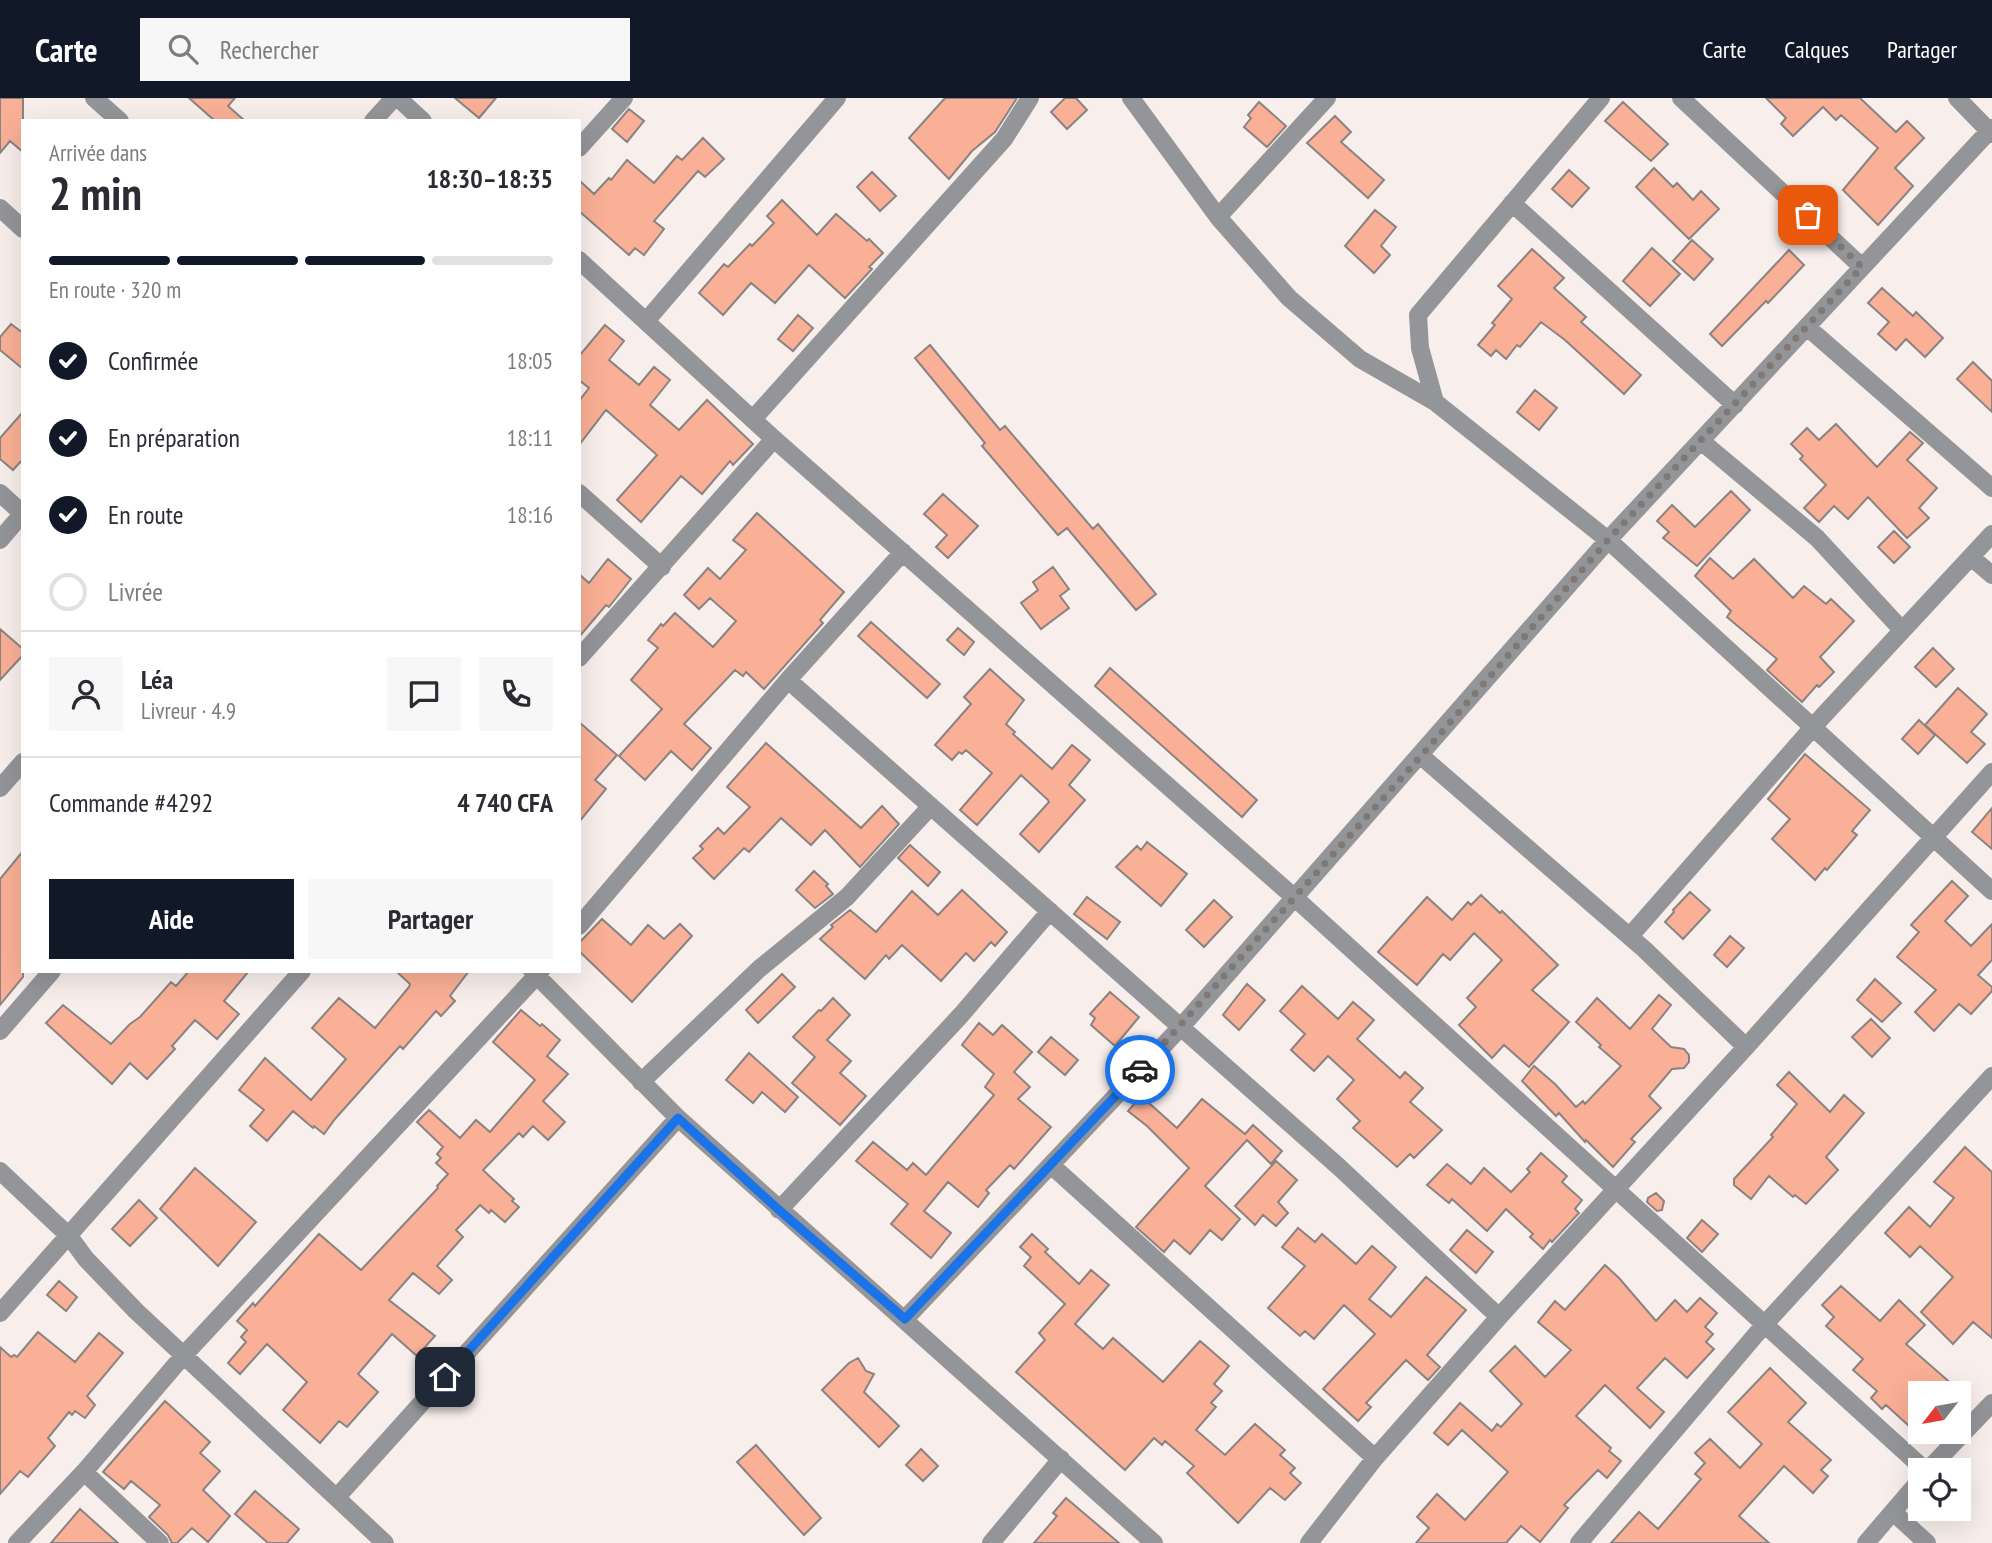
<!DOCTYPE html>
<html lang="fr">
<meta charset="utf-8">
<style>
body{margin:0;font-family:"PT Sans Narrow",sans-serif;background:#f7f7f7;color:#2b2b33;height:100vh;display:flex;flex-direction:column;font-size:26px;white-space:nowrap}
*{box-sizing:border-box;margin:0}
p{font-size:23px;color:#7c7c81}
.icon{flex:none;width:38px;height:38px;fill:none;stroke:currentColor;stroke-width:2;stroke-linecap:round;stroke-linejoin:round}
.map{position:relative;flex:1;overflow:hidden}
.panel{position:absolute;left:21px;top:21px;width:560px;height:854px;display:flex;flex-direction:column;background:#fff;border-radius:0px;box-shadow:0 7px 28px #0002}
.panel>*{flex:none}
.needle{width:46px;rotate:239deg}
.tools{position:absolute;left:1908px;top:1283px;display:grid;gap:14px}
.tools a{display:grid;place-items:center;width:63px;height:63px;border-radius:0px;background:#fff;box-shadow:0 7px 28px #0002;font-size:35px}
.pin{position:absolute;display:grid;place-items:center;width:60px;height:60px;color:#fff;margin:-30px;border-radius:14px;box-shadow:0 4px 10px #0006}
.courier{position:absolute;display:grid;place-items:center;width:70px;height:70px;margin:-35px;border:5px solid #1a73e8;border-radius:50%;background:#fff;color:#222;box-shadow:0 2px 9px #0007}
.overview em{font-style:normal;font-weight:700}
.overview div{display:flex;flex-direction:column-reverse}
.overview{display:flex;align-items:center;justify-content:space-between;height:119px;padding:0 28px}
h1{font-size:46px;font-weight:700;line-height:52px}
.bar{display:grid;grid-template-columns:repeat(4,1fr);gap:10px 7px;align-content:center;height:84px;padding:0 28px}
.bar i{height:9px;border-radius:5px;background:#e1e1e2}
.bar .active{background:#111827}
.bar p{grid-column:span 4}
.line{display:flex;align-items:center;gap:18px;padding:0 28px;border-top:2px solid #e1e1e2}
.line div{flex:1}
.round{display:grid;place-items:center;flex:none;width:74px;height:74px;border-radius:0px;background:#f7f7f7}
ol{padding:0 28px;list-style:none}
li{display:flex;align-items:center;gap:21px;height:77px}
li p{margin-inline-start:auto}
li .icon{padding:7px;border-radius:50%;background:#111827;color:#fff;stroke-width:4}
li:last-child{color:#7c7c81}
li i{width:38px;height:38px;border:4px solid #e1e1e2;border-radius:50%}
.button{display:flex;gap:14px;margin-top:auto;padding:14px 28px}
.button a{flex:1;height:80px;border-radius:0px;background:#111827;color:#fff;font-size:28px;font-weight:700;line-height:80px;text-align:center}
.button a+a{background:#f7f7f7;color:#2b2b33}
header{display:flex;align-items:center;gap:42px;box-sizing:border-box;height:98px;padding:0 35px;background:#111827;color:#fff}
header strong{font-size:33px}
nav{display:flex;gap:38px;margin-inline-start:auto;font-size:24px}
.search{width:490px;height:63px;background:#f7f7f7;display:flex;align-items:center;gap:18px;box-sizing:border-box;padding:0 24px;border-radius:0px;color:#7c7c81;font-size:26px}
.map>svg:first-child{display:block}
.building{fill:#fab096;stroke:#8b8381;stroke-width:2}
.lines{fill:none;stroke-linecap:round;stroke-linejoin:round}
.minor{stroke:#949598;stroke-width:18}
.done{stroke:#7e7876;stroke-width:7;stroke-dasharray:0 12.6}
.route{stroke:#1a73e8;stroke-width:9}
</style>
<header>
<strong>Carte</strong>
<div class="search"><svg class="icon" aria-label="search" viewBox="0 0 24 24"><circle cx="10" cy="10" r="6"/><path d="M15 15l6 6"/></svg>Rechercher</div>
<nav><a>Carte</a><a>Calques</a><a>Partager</a></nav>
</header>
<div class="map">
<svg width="1992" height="1445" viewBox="0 0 1992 1445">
<rect width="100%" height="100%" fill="#f8efec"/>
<path class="building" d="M0 0H23V54L10 43 0 55Z
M189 0H235L228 8 245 23H215Z
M455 0H496L479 20Z
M945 0H1017L995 34 972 53 949 81 909 40Z
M1065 0H1076L1087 12 1067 31 1051 14Z
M1766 0H1860L1896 34 1907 23 1924 40 1895 70 1913 88 1878 127 1843 92 1878 50 1841 17 1836 22 1823 9 1793 38 1781 26 1786 20Z
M1259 4 1286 28 1267 49 1244 29 1251 20 1248 17Z
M1623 4 1668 46 1651 63 1605 23Z
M629 11 644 23 627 44 612 31Z
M1335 18 1351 34 1341 44 1384 82 1368 100 1307 45Z
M703 40 724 61 705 79 698 73 654 123 664 131 644 157 635 150 629 157 579 113V82L594 96 609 80 611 82 627 62 654 85 677 58 682 62Z
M1654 70 1673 89 1677 85 1693 102 1701 93 1719 111 1689 141 1636 89Z
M1569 72 1589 90 1572 109 1552 91Z
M872 74 896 98 880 113 857 89Z
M782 102 817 137 836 116 867 143 869 141 883 155 869 169 872 171 845 200 809 167 775 205 751 185 723 217 699 195 724 166 728 169 750 146 752 148 774 125 767 118Z
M1375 112 1396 129 1381 148 1390 157 1374 175 1345 148Z
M1692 142 1713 161 1694 182 1673 163Z
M1652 150 1680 176 1650 208 1623 183Z
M1532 151 1564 180 1554 190 1586 219 1581 224 1641 277 1624 296 1565 242 1541 224 1520 249 1517 247 1506 261 1496 252 1491 258 1478 247 1495 227 1492 225 1512 201 1498 188Z
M1789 152 1804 167 1768 205 1766 203 1722 248 1710 236Z
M1882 190 1913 218 1916 214 1943 240 1925 259 1906 241 1896 252 1878 236 1889 224 1868 205Z
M798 217 813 230 793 253 778 241Z
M11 226 23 235V271L0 252V239Z
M605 227 624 243 609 262 639 287 654 269 670 282 650 307 679 332 707 302 753 346 733 367 730 363 702 396 681 378 641 424 617 402 657 357 606 312 579 347V303L589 290 579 282V258Z
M930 247 1000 332 1005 328 1093 431 1098 426 1156 496 1136 512 1067 430 1058 437 982 348 985 345 915 260Z
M1973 264 1992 283V314L1957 281Z
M1535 292 1557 310 1539 332 1517 314Z
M23 314V361L13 372 0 361V340Z
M1836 326 1877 369 1910 334 1923 345 1907 362 1937 390 1919 410 1929 420 1907 440 1868 399 1848 421 1834 408 1819 424 1804 410 1826 387 1800 361 1803 358 1791 346 1807 330 1819 342Z
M1731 393 1750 412 1697 468 1663 440 1669 434 1657 423 1672 407 1695 429Z
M943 396 978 428 948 460 936 449 947 437 924 416Z
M757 415 844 494 820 522 823 525 764 591 746 574 743 578 735 572 684 626 711 650 692 672 671 653 645 682 619 658 662 611 631 582 658 550 648 542 661 526 663 528 675 515 713 549 736 523 710 500 699 511 684 497 708 470 720 481 746 452 733 442Z
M1894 433 1910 449 1894 465 1878 449Z
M1710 460 1733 481 1754 461 1793 500 1804 488 1826 506 1831 501 1854 523 1820 559 1834 574 1819 589 1817 587 1802 604 1767 572 1777 561 1727 519 1731 513 1695 478Z
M608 461 631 481 609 509 606 507 579 539V476L589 485Z
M1053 469 1069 491 1060 498 1069 510 1041 531 1021 505 1038 492 1033 484Z
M871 524 940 586 927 600 858 538Z
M958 530 974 544 964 557 947 542Z
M0 531 23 551V557L0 582Z
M1933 550 1954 571 1936 589 1915 569Z
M1110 570 1257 702 1242 719 1095 588Z
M990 571 1024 602 1006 626 1015 634 1013 636 1052 671 1072 647 1090 662 1069 687 1085 702 1039 754 1020 736 1049 704 1048 702 1021 677 977 727 960 712 992 675 966 652 962 656 959 654 952 662 935 647 971 606 964 599Z
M1958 590 1987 616 1971 634 1985 646 1967 665 1925 627Z
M1919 622 1935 637 1918 656 1902 641Z
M579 624 617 657 595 682 606 691 579 724Z
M766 645 861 730 882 708 899 726 860 769 825 732 811 747 781 720 749 754 744 750 714 781 693 760 703 751 700 748 718 730 724 736 750 709 727 689Z
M1805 656 1870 712 1852 733 1857 737 1827 772 1825 770 1815 782 1772 741 1790 721 1768 701Z
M1992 710V751L1972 734Z
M1147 744 1187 776 1161 808 1116 769 1137 748 1141 752Z
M910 747 940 774 928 788 898 760Z
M23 753V879L0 907V781Z
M814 773 828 786 826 788 833 796 815 810 796 792Z
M1952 783 1968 798 1945 823 1971 848 1992 826V862L1978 877 1992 889V893L1971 916 1959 906 1934 933 1915 914 1936 892 1897 859 1919 834 1911 827Z
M962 792 1007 834 995 848 991 844 974 863 966 855 941 883 902 847 889 861 886 857 865 881 820 841 833 829 831 827 850 812 876 834 912 793 938 817Z
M1690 794 1710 812 1683 841 1665 824 1674 814 1673 812Z
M1481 797 1500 815 1502 813 1558 867 1532 892 1569 924 1529 969 1504 947 1492 960 1459 927 1476 909 1467 900 1502 862 1474 835 1450 862 1443 856 1417 887 1378 854 1427 799 1452 822 1468 804 1471 807Z
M1087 799 1120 824 1107 841 1074 816Z
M1214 802 1232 819 1204 849 1186 832Z
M602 821 631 847 648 827 664 841 680 826 692 838 632 904 579 853V845Z
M1730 838 1744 850 1727 869 1714 857Z
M189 873H249L224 903 239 916 217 941 195 922 172 948 175 951 147 981 130 965 112 986 46 925 63 907 111 946 130 926 140 919 171 884 176 888Z
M396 873H469L450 898 455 903 441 918 436 913 403 951 400 948 335 1021 324 1036 314 1028 313 1030 293 1013 267 1043 250 1028 264 1012 239 992 265 960 311 1002 346 961 312 930 339 900 375 930 409 889 410 886Z
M782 876 795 889 758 925 746 912Z
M1875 881 1901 905 1882 924 1857 902Z
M1247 886 1265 902 1239 932 1223 917Z
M1302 888 1338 921 1353 904 1374 922 1357 941 1400 980 1405 974 1423 990 1410 1004 1442 1032 1414 1060 1410 1056 1397 1069 1353 1030 1360 1023 1337 1001 1354 982 1328 958 1314 973 1291 952 1305 936 1280 913Z
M1110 894 1139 919 1115 948 1091 927 1095 920 1090 916Z
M1659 897 1671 907 1652 931 1671 949 1684 951 1689 957V964L1684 970 1672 971 1649 998 1661 1010 1631 1041 1635 1044 1613 1069 1586 1042 1585 1044 1559 1015 1556 1018 1522 983 1534 968 1555 986 1576 1009 1583 1003 1585 1006 1621 968 1599 949 1601 947 1576 924 1597 900 1630 931Z
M833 900 850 917 827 942 851 963 840 975 866 998 840 1027 792 985 815 959 793 939 819 912 821 913Z
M521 912 540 928 542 926 560 942 547 958 568 976 543 1003 565 1024 548 1042 533 1028 523 1039 519 1035 483 1072 514 1101 512 1103 519 1109 505 1124 491 1112 489 1115 480 1107 456 1132 463 1139 437 1168 452 1182 439 1196 413 1175 389 1202 435 1238 417 1258 392 1236 358 1276 378 1294 347 1329 339 1323 320 1345 283 1312 307 1284 267 1246 240 1276 228 1265 246 1244 241 1239 247 1232 237 1223 253 1205 255 1208 319 1136 361 1172 438 1090 437 1088 448 1076 436 1065 441 1060 437 1056 443 1049 417 1024 429 1012 460 1040 476 1022 490 1034 535 982 493 944Z
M1871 921 1890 940 1872 959 1852 939Z
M979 925 993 937 1002 927 1032 954 1014 974 1030 989 1018 1001 1051 1029 1014 1071 1010 1067 986 1092 989 1095 978 1109 948 1084 924 1113 951 1135 931 1160 891 1126 908 1106 856 1063 873 1044 907 1072 913 1065 926 1077 994 997 985 989 994 976 962 947Z
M1051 939 1078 962 1065 977 1038 954Z
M749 955 798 999 785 1014 762 994 753 1005 726 982Z
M1789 974 1830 1014 1844 997 1864 1015 1826 1059 1838 1072 1806 1106 1795 1097 1793 1099 1769 1078 1751 1101 1734 1087V1081L1773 1039 1771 1037 1797 1006 1777 987Z
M1141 998 1177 1030 1202 1001 1245 1036 1253 1027 1282 1053 1271 1066 1247 1042 1205 1088 1240 1121 1222 1142 1210 1132 1190 1156 1174 1142 1164 1154 1136 1129 1189 1070 1147 1028 1128 1013Z
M1965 1049 1992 1074V1240L1973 1224 1953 1246 1921 1214 1953 1179 1920 1148 1910 1159 1885 1135 1909 1109 1930 1129 1954 1100 1934 1084Z
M1541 1055 1567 1078 1562 1084 1582 1102 1575 1111 1579 1115 1552 1144 1550 1142 1543 1151 1530 1139 1533 1136 1506 1111 1487 1133 1452 1101 1449 1105 1427 1087 1447 1066 1471 1086 1484 1070 1511 1094 1530 1074 1527 1071Z
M1276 1063 1297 1082 1278 1104 1288 1115 1276 1128 1263 1117 1255 1127 1235 1108Z
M195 1070 256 1124 218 1168 160 1111Z
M1656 1095 1664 1103 1662 1112 1657 1113 1647 1104 1648 1100Z
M139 1102 157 1120 130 1148 112 1131Z
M1702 1122 1718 1136 1702 1154 1687 1140Z
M1298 1130 1315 1144 1322 1136 1356 1166 1372 1148 1396 1169 1369 1201 1391 1219 1426 1179 1466 1212 1427 1257 1440 1269 1428 1282 1406 1262 1366 1305 1371 1309 1358 1323 1323 1291 1375 1236 1344 1207 1314 1241 1305 1233 1300 1238 1268 1210 1305 1168 1282 1149Z
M1467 1132 1493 1154 1476 1175 1450 1152Z
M1032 1136 1048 1151 1045 1154 1079 1186 1091 1172 1109 1187 1075 1226 1103 1251 1113 1240 1163 1284 1200 1243 1229 1268 1214 1286 1222 1293 1211 1305 1216 1309 1196 1332 1225 1357 1255 1326 1285 1352 1280 1357 1295 1370 1290 1375 1301 1385 1285 1402 1270 1390 1238 1425 1187 1375 1194 1368 1165 1343 1162 1347 1154 1340 1125 1372 1016 1274 1045 1242 1039 1235 1065 1206 1024 1168 1031 1159 1020 1149Z
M1605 1167 1619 1180 1656 1223 1675 1202 1687 1214 1700 1200 1717 1215 1705 1229 1713 1236 1706 1244 1714 1251 1687 1280 1665 1260 1637 1290 1664 1314 1650 1330 1605 1287 1576 1318 1611 1350 1609 1353 1621 1363 1607 1380 1598 1372 1564 1407 1568 1410 1540 1444 1521 1428 1506 1445H1416L1429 1430 1417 1419 1437 1396 1465 1422 1508 1374 1462 1332 1448 1347 1434 1335 1460 1305 1492 1333 1497 1326 1501 1329 1522 1306 1490 1273 1515 1248 1545 1279 1571 1252 1538 1224 1555 1203 1565 1212Z
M59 1183 77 1199 66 1213 47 1197Z
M1841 1188 1880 1223 1899 1202 1925 1227 1906 1246 1962 1295H1920V1338L1886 1307 1882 1311 1871 1300 1877 1293 1853 1272 1863 1261 1826 1228 1834 1219 1822 1207Z
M38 1234 75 1264 99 1235 123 1255 87 1298 95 1307 85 1320 75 1313 72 1317 69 1314 48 1340 55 1348 28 1379 20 1373 0 1396V1249L11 1259 14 1257 17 1259Z
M858 1260 866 1273 874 1276 864 1294 899 1328 879 1349 822 1292 849 1265Z
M1770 1270 1806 1305 1788 1324 1831 1362 1821 1372 1828 1378 1813 1395 1784 1368 1739 1418 1769 1445H1611L1639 1414 1658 1431 1701 1381 1695 1376 1705 1365 1695 1355 1710 1341 1740 1370 1762 1346 1728 1314Z
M165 1303 210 1344 200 1355 220 1373 203 1392 230 1418 208 1444 192 1430 177 1445H172L168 1437 149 1419 160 1407 131 1383 124 1391 103 1374Z
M756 1347 821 1420 804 1437 737 1364Z
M921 1351 938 1368 923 1383 906 1367Z
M255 1393 299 1431 287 1445H268L235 1416Z
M1066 1400 1119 1445H1034L1057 1418 1053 1415Z
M80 1411 118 1445H51Z"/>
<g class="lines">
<path class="minor" d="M94 0 120 23
M398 0 423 23
M1131 0 1218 119 1289 200 1360 261 1435 304
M1601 0 1418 217 1420 250 1435 304 1608 442 1992 793
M1681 0 1862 169
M1957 0 1992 36
M373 23 394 0
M579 50 624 0
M1512 105 1735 307
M0 110 23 131
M1218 119 1327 0
M579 162 774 341 1295 800 1925 1372
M647 222 837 0
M1807 229 1992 390
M753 321 1004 41 1030 0
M1701 343 1817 440 1902 532
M0 395 23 416
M579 395 662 469
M0 442 23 415
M1971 459 1992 477
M579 560 774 341
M788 582 1339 1069 1499 1219
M1421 658 1644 851 1746 949
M0 690 23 664
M579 828 788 582 903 454
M1630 838 1822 619 1992 436
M532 873 678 1020 1154 1445
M0 933 52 873
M641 984 759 871 847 799 931 708
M1051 1067 1375 1360
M0 1073 69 1138 86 1161 136 1213 385 1445
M779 1112 961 917 1050 813
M0 1215 302 873
M905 1221 1180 930 1608 442 1992 30
M1928 1372 1992 1305
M84 1374 160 1445
M337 1399 678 1020
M1893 1414 1927 1445
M17 1445 84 1374 184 1257 541 873
M991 1445 1061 1361
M1309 1445 1375 1360 1499 1219 1746 949 1992 674
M1579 1445 1764 1227 1992 978
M1866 1445 1920 1382"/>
</g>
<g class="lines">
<path class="done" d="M1140 972 1421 658 1608 442 1862 169 1808 117"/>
<path class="route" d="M445 1279 678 1020 779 1112 905 1221 1140 972"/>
</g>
</svg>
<div class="tools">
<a><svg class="needle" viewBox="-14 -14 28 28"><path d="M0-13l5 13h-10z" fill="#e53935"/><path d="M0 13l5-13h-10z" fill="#7c7c81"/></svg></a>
<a><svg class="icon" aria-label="locate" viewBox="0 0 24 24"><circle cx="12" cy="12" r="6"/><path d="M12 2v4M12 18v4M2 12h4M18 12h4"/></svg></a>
</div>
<div class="pin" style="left:1808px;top:117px;background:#ea580c"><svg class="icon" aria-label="bag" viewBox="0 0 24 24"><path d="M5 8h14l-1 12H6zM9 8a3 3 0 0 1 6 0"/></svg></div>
<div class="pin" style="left:445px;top:1279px;background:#1f2937"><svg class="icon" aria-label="home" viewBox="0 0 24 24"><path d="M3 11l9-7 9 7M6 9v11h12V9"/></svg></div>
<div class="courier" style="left:1140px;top:972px"><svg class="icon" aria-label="car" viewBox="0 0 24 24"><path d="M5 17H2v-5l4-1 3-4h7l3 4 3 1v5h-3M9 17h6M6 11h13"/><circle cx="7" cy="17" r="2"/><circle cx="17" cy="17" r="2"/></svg></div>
<section class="panel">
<div class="overview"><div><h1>2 min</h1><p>Arrivée dans</p></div><em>18:30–18:35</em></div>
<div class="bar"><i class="active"></i><i class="active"></i><i class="active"></i><i></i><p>En route · 320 m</p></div>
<ol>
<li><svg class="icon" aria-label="check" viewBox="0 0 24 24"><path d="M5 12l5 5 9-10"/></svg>Confirmée<p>18:05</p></li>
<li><svg class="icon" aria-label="check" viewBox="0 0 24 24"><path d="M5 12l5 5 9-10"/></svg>En préparation<p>18:11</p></li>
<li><svg class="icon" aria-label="check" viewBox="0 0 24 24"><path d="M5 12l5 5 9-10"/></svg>En route<p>18:16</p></li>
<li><i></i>Livrée</li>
</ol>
<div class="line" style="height:126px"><a class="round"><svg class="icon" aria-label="person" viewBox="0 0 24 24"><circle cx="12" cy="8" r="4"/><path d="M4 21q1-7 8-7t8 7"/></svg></a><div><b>Léa</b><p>Livreur · 4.9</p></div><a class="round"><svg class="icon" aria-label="chat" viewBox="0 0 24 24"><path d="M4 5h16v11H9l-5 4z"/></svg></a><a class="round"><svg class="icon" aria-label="phone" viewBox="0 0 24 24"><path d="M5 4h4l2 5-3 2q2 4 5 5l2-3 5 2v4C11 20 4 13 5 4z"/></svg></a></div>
<div class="line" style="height:91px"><div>Commande #4292</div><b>4 740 CFA</b></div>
<div class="button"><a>Aide</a><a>Partager</a></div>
</section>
</div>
